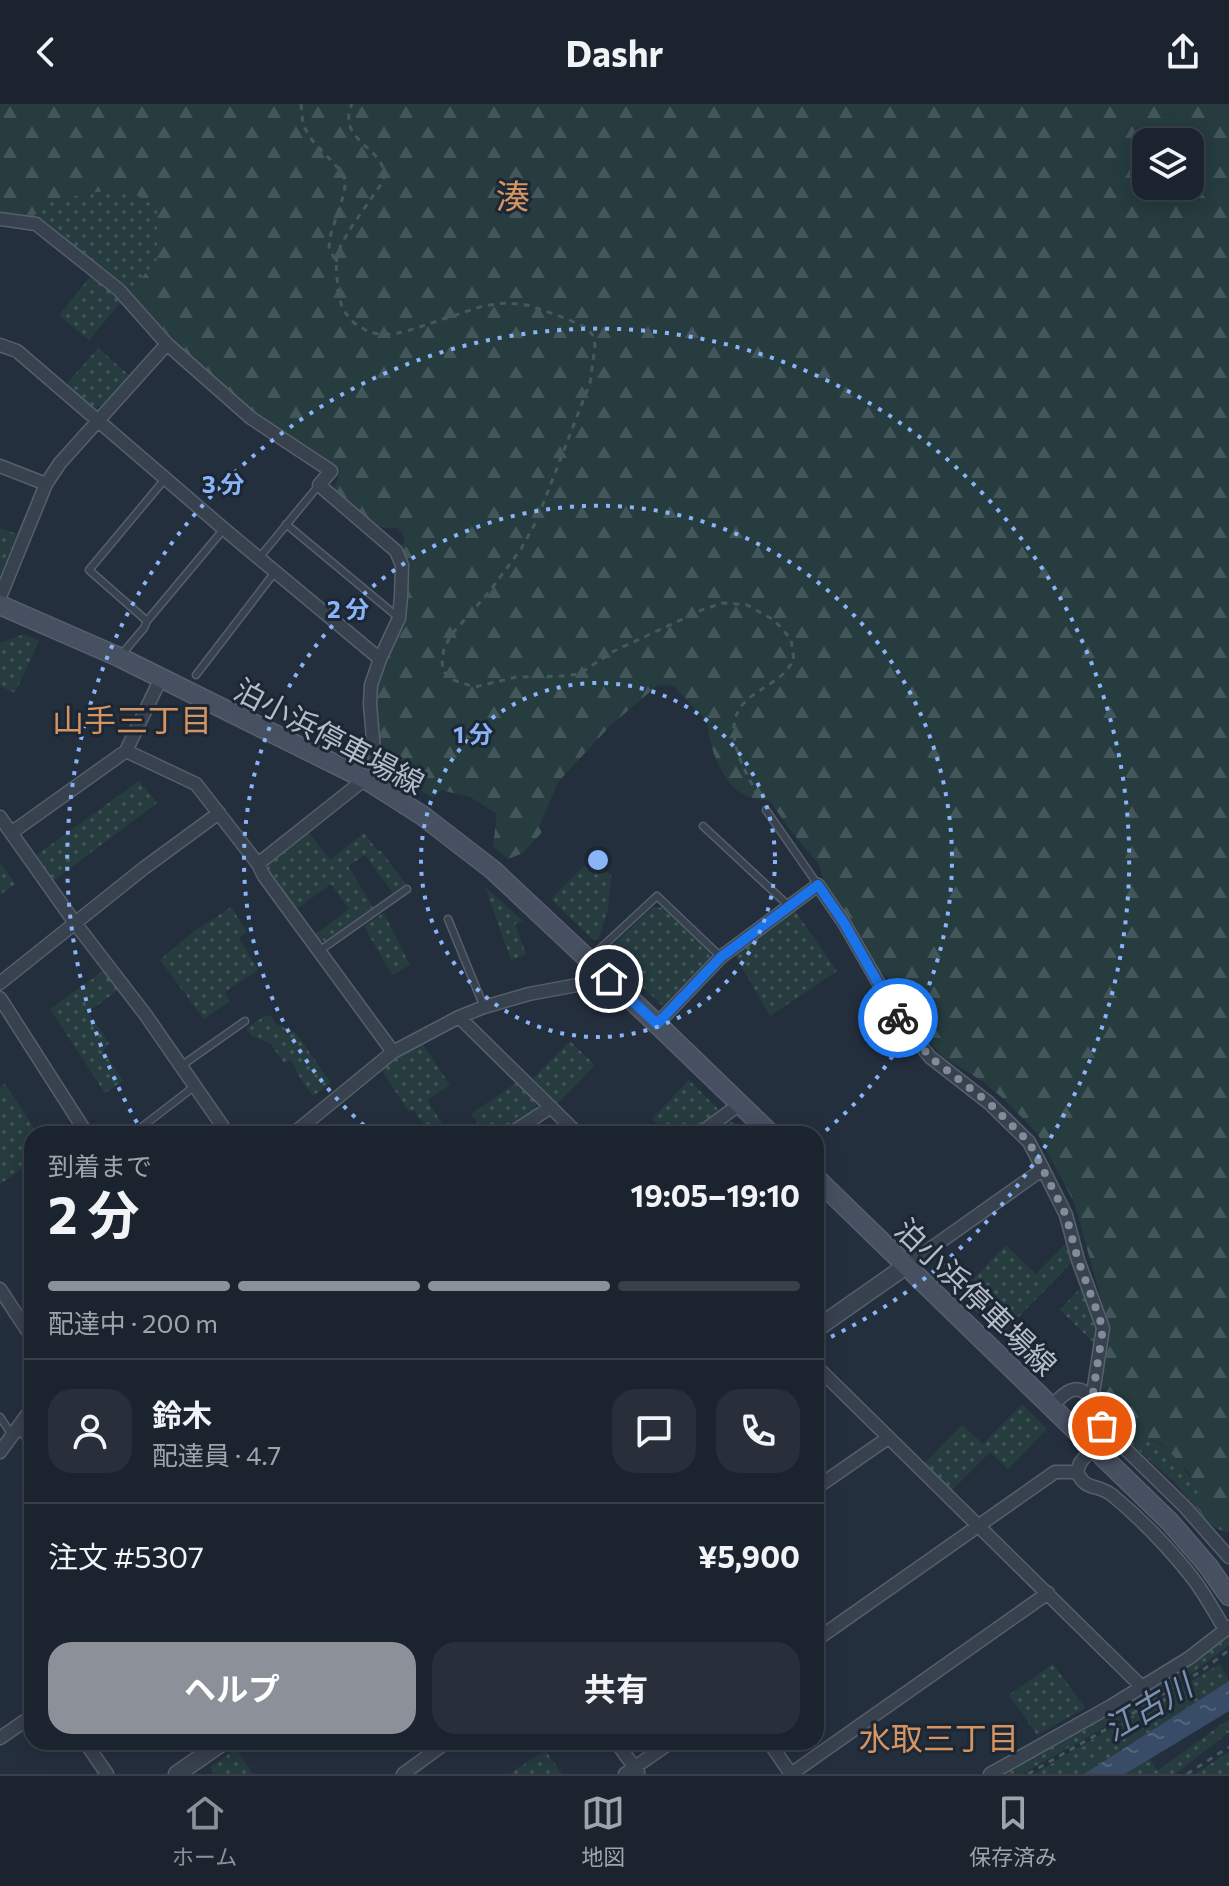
<!DOCTYPE html>
<html lang="ja">
<meta charset="utf-8">
<style>
body{margin:0;font-family:Commissioner,"Noto Sans JP",sans-serif;background:#282f3a;color:#f1f3f6;height:100vh;display:flex;flex-direction:column;font-size:30px;white-space:nowrap}
*{box-sizing:border-box;margin:0}
p{font-size:26px;color:#a0a4aa}
.icon{flex:none;width:44px;height:44px;fill:none;stroke:currentColor;stroke-width:2;stroke-linecap:round;stroke-linejoin:round}
.map{position:relative;flex:1;overflow:hidden}
.details{position:absolute;left:24px;top:1022px;width:800px;height:624px;display:flex;flex-direction:column;background:#1b232e;border-radius:24px;box-shadow:0 4px 20px #0003,0 0 0 2px #39404a}
.details>*{flex:none}
.fabs{position:absolute;left:1132px;top:24px;display:grid;gap:16px}
.fabs a{display:grid;place-items:center;width:72px;height:72px;border-radius:16px;background:#1b232e;box-shadow:0 4px 20px #0003,0 0 0 2px #39404a;font-size:40px}
.pin{position:absolute;display:grid;place-items:center;width:68px;height:68px;color:#fff;margin:-34px;border:4px solid #fff;border-radius:50%;box-shadow:0 2px 8px #0007}
.courier{position:absolute;display:grid;place-items:center;width:80px;height:80px;margin:-40px;border:6px solid #1a73e8;border-radius:50%;background:#fff;color:#222;box-shadow:0 2px 10px #0007}
.head em{font-style:normal;font-weight:700}
.head div{display:flex;flex-direction:column-reverse}
.head{display:flex;align-items:center;justify-content:space-between;height:136px;padding:0 24px}
h1{font-size:52px;font-weight:700;line-height:60px}
.bar{display:grid;grid-template-columns:repeat(4,1fr);gap:12px 8px;align-content:center;height:96px;padding:0 24px}
.bar i{height:10px;border-radius:6px;background:#39404a}
.bar .selected{background:#8c9099}
.bar p{grid-column:span 4}
.line{display:flex;align-items:center;gap:20px;padding:0 24px;border-top:2px solid #39404a}
.line div{flex:1}
.round{display:grid;place-items:center;flex:none;width:84px;height:84px;border-radius:24px;background:#282f3a}
.button{display:flex;gap:16px;margin-top:auto;padding:16px 24px}
.button a{flex:1;height:92px;border-radius:24px;background:#8c9099;color:#fff;font-size:32px;font-weight:700;line-height:92px;text-align:center}
.button a+a{background:#282f3a;color:#f1f3f6}
header{display:flex;justify-content:space-between;align-items:center;height:104px;padding:0 24px;background:#1b232e;font-size:36px;font-weight:700}
.tab-bar{display:flex;justify-content:space-around;align-items:center;height:112px;border-top:2px solid #39404a;background:#1b232e;font-size:22px;color:#a0a4aa}
.tab-bar a{display:grid;justify-items:center;gap:4px}
.tab-bar .selected{color:#8c9099}
.map>svg:first-child{display:block}
.grass{fill:url(#grass-dots)}
.forest{fill:url(#forest-firs);fill-rule:evenodd}
.water{fill:url(#water-ripples)}
.lines{fill:none;stroke-linecap:round;stroke-linejoin:round}
.service-casing{stroke:#565f6c;stroke-width:9}
.minor-casing{stroke:#565f6c;stroke-width:15}
.tertiary-casing{stroke:#565f6c;stroke-width:19}
.secondary-casing{stroke:#565f6c;stroke-width:21}
.path{stroke:#44595c;stroke-width:3;stroke-dasharray:6 6;stroke-linecap:butt}
.service{stroke:#38414e;stroke-width:6}
.minor{stroke:#38414e;stroke-width:12}
.tertiary{stroke:#38414e;stroke-width:16}
.secondary{stroke:#465061;stroke-width:18}
.done{stroke:#828b98;stroke-width:8;stroke-dasharray:0 14.4}
.route{stroke:#1a73e8;stroke-width:10}
.ring{fill:none;stroke:#8ab4f8;stroke-width:4;stroke-dasharray:4 8}
.labels{text-anchor:middle;dominant-baseline:central;stroke-width:6;stroke-linejoin:round;paint-order:stroke}
.street-label{font-size:30px;fill:#b4bcc9;stroke:#1d2633}
.neighbourhood-label{font-size:32px;fill:#d59563;stroke:#1d2633}
.water-label{font-size:32px;font-style:italic;fill:#7c92b1;stroke:#1d2633}
.quarter-label{font-size:34px;fill:#d59563;stroke:#1d2633}
.centre{fill:#8ab4f8;stroke:#1d2633;stroke-width:4}
.ring-label{font-size:24px;text-anchor:middle;font-weight:bold;fill:#8ab4f8;stroke:#1d2633;stroke-width:6;stroke-linejoin:round;paint-order:stroke}
</style>
<header><svg class="icon" aria-label="back" viewBox="0 0 24 24"><path d="M15 5l-7 7 7 7"/></svg>Dashr<svg class="icon" aria-label="share" viewBox="0 0 24 24"><path d="M12 15V3M7 8l5-5 5 5M5 13v7h14v-7"/></svg></header>
<div class="map">
<svg width="1229" height="1670" viewBox="0 0 1229 1670">
<defs>
<pattern id="grass-dots" width="8" height="8" patternUnits="userSpaceOnUse" patternTransform="scale(2)"><rect width="8" height="8" fill="#263c3f"/><path d="M2 2h.1M6 6h.1" fill="none" stroke="#435659" stroke-width="1.8" stroke-linecap="round"/></pattern>
<pattern id="forest-firs" width="22" height="20" patternUnits="userSpaceOnUse" patternTransform="scale(2)"><rect width="22" height="20" fill="#263c3f"/><path d="M5 1l3.5 6h-7zM16 11l3.5 6h-7z" fill="#435659"/></pattern>
<pattern id="water-ripples" width="26" height="14" patternUnits="userSpaceOnUse" patternTransform="scale(2)"><rect width="26" height="14" fill="#394c67"/><path d="M2 4q2-2 4 0t4 0M15 11q2-2 4 0t4 0" fill="none" stroke="#53647b"/></pattern>
</defs>
<rect width="100%" height="100%" fill="#242f3e"/>
<path class="grass" d="M124 84 157 103V156L130 187 48 120 34 112 44 98 67 93Z
M91 172 122 197 89 236 59 211Z
M98 244 129 271 101 302 92 303 66 281Z
M0 424 17 430 0 471Z
M24 530 39 537 15 589 0 582V539Z
M139 677 157 699 53 777 35 752Z
M309 729 330 756 364 729 378 747H381L406 780 393 789 365 751 348 762 373 803 325 837 315 835 313 832 349 805 331 780 295 806 267 767 268 761Z
M590 756 611 771 608 805 599 834 593 836 551 795Z
M0 758 15 780 0 791Z
M485 783 523 817 515 820 526 850 511 856Z
M231 803 247 828 239 834 258 866 225 888 230 897 204 915 160 856 193 828Z
M653 803 664 804 710 847V856L664 903 612 854V842Z
M795 807 837 867 770 912 735 851Z
M384 809 410 861 392 871 364 822Z
M106 865 121 884 88 908 109 939 103 947 123 977 105 989 50 905Z
M264 912H271L276 920 296 929 331 979 313 992 302 977 291 956 284 959 270 939 252 932 246 925Z
M570 937 595 961 556 1001 531 976Z
M422 939 450 981 427 996 449 1030H429L414 1006 409 1008 381 965 397 951Z
M689 976 721 1008 689 1030H668L652 1015Z
M519 977 537 995 535 1006 499 1030H484L471 1010Z
M5 980 38 1030H32V1059L0 1080V984Z
M730 1016 744 1030H709Z
M1071 1134 1077 1153 1000 1232 959 1190 1006 1141 1036 1170Z
M1086 1178 1099 1223 1097 1242 1060 1206Z
M1022 1300 1047 1325 1008 1365 990 1348 950 1388 923 1361 962 1321 983 1340Z
M1145 1332C1178 1347 1188 1368 1203 1399L1198 1405 1172 1376 1127 1336Z
M1229 1533V1541C1166 1592 1092 1630 1022 1670H1004L1191 1560Z
M1053 1560 1085 1604 1037 1631 1009 1591Z
M1220 1560 1229 1577 1084 1670H1034Z
M1229 1615V1628L1175 1670H1125L1150 1655 1157 1667Z
M236 1645 253 1670H215L210 1663Z
M545 1646 562 1670H510Z
M1229 1648V1670H1194Z"/>
<path class="forest" d="M0 0H1229V1428C1213 1426 1207 1417 1198 1405L1202 1399 1188 1367 1162 1340 1145 1332 1127 1336 1109 1321 1102 1308 1099 1294 1109 1223 1074 1098 1037 1029 1005 996 982 977 942 952 931 939 907 906 888 874 880 866 862 834 826 782 818 759 790 726 770 697C760 695 747 694 739 688 721 675 708 641 708 619L674 582 658 581 611 621 558 678 539 723 542 728 523 749 508 755 493 742 497 710 470 693 441 686 433 694 382 661 376 586 378 576 402 520 407 498 408 459 402 443 405 434 398 424 379 423 333 386 338 375V366L254 310 236 295 173 235 130 187 157 156V103L124 84 67 93 45 98 34 112 0 108ZM1146 38H1190V82H1146Z"/>
<path class="water" d="M1229 1577V1607L1125 1670H1084Z"/>
<g class="lines">
<g class="service-casing">
<path id="service" d="M286 420 399 514
M259 454 319 381
M147 517 89 466 165 375
M122 550 144 524 147 517 223 426
M196 571 275 468
M766 706 818 781
M703 722 789 802
M448 815 484 903
M319 847 407 785
M589 855 657 792 721 853
M181 962 245 917
M143 1022 195 982
M0 1313 12 1331"/>
</g>
<g class="minor-casing">
<path id="minor" d="M0 115 36 120 119 186 167 240 60 359 46 380 0 493
M167 240 251 314 331 367 319 381 396 447 402 461 401 493 399 514 380 555 371 581 370 600 377 681
M0 241 17 247 224 425 380 555
M0 362 46 380
M126 647 161 574
M0 713 75 819 145 910 228 1030
M11 729 126 647 196 680 258 760 264 772 393 948
M258 760 365 675
M0 879 144 764 219 709
M0 894 87 1030
M459 913 578 1030
M657 920 721 853 818 781 844 819 900 916 930 953 989 999 1029 1038 1043 1065 1066 1111 1078 1156 1103 1224 1092 1296 1097 1315 1102 1322 1185 1403 1229 1453
M293 1030 393 948 459 913 484 903 529 890 609 875
M510 1030 551 1003
M699 1030 740 1000
M906 1162 1043 1065
M0 1185 32 1234
M816 1262 1142 1583
M1051 1303C1064 1289 1078 1275 1092 1296
M18 1323 32 1334
M1093 1343 1080 1359 1077 1368C1086 1388 1097 1379 1112 1391 1140 1414 1168 1443 1191 1472 1204 1488 1214 1508 1225 1525
M0 1348 32 1304
M816 1384 888 1334
M816 1536 1055 1368H1077
M32 1560V1563
M0 1634 32 1612
M85 1638 107 1670
M616 1638 638 1668
M769 1638 791 1670
M403 1670 447 1638
M625 1670 671 1638
M791 1670 1048 1489
M990 1670 1111 1602 1189 1554 1229 1523"/>
</g>
<g class="tertiary-casing">
<path id="tertiary" d="M816 1225 906 1162
M177 1670 223 1638"/>
</g>
<g class="secondary-casing">
<path id="secondary" d="M0 501 119 553 365 675 423 712 493 766 657 920 771 1030
M816 1074 1170 1418 1208 1462 1229 1492"/>
</g>
<path class="path" d="M301 0 303 21 312 36 339 65 346 77 343 93 331 129 329 143 336 158 338 189 343 206 354 219 369 228 384 231 404 228 483 202 506 199 527 201 565 214 587 224 594 233 595 242 590 279 536 418 521 445 489 488 451 531 444 545 442 556 443 567 450 575 475 583 516 573 565 572 579 570 614 547 704 505 723 499 747 501 774 516 791 535 794 556C790 561 787 567 782 571 771 581 756 587 746 597 717 625 747 670 761 697
M336 158 341 141 352 122 382 79C395 45 334 40 352 0
M1028 1670 1117 1619 1203 1566 1229 1546
M1187 1670 1229 1643"/>
<use href="#service" class="service"/>
<use href="#minor" class="minor"/>
<use href="#tertiary" class="tertiary"/>
<use href="#secondary" class="secondary"/>
</g>
<g class="lines">
<path class="done" d="M898 914 930 953 989 999 1029 1038 1066 1111 1078 1156 1103 1224 1092 1296 1097 1315 1102 1322"/>
<path class="route" d="M609 875 657 920 721 853 818 781 844 819 898 914"/>
</g>
<g class="ring">
<circle cx="598" cy="756" r="177"/>
<path d="M373 1029A354 354 0 1 1 818 1033"/>
<path d="M143 1029A531 531 0 1 1 818 1239"/>
</g>
<g class="labels">
<g class="street-label">
<text transform="translate(330 631) rotate(28)">泊小浜停車場線</text>
<text transform="translate(977 1192) rotate(44)">泊小浜停車場線</text>
</g>
<g class="neighbourhood-label">
<text x="132" y="615">山手三丁目</text>
<text x="939" y="1633">水取三丁目</text>
</g>
<g class="water-label">
<text transform="translate(1147 1602) rotate(-31)">江古川</text>
</g>
<g class="quarter-label">
<text x="513" y="91">湊</text>
</g>
</g>
<circle cx="598" cy="756" r="12" class="centre"/>
<g class="ring-label">
<text x="223" y="389">3 分</text>
<text x="348" y="514">2 分</text>
<text x="473" y="639">1 分</text>
</g>
</svg>
<div class="fabs">
<a><svg class="icon" aria-label="layers" viewBox="0 0 24 24"><path d="M12 4l9 5-9 5-9-5zM3 14l9 5 9-5"/></svg></a>
</div>
<div class="pin" style="left:1102px;top:1322px;background:#ea580c"><svg class="icon" aria-label="bag" viewBox="0 0 24 24"><path d="M5 8h14l-1 12H6zM9 8a3 3 0 0 1 6 0"/></svg></div>
<div class="pin" style="left:609px;top:875px;background:#1f2937"><svg class="icon" aria-label="home" viewBox="0 0 24 24"><path d="M3 11l9-7 9 7M6 9v11h12V9"/></svg></div>
<div class="courier" style="left:898px;top:914px"><svg class="icon" aria-label="bike" viewBox="0 0 24 24"><circle cx="6" cy="16" r="4"/><circle cx="18" cy="16" r="4"/><path d="M6 16l4-8h5l3 8M10 8l3 8H6M13 5h3"/></svg></div>
<section class="details">
<div class="head"><div><h1>2 分</h1><p>到着まで</p></div><em>19:05–19:10</em></div>
<div class="bar"><i class="selected"></i><i class="selected"></i><i class="selected"></i><i></i><p>配達中 · 200 m</p></div>
<div class="line" style="height:144px"><a class="round"><svg class="icon" aria-label="person" viewBox="0 0 24 24"><circle cx="12" cy="8" r="4"/><path d="M4 21q1-7 8-7t8 7"/></svg></a><div><b>鈴木</b><p>配達員 · 4.7</p></div><a class="round"><svg class="icon" aria-label="chat" viewBox="0 0 24 24"><path d="M4 5h16v11H9l-5 4z"/></svg></a><a class="round"><svg class="icon" aria-label="phone" viewBox="0 0 24 24"><path d="M5 4h4l2 5-3 2q2 4 5 5l2-3 5 2v4C11 20 4 13 5 4z"/></svg></a></div>
<div class="line" style="height:104px"><div>注文 #5307</div><b>¥5,900</b></div>
<div class="button"><a>ヘルプ</a><a>共有</a></div>
</section>
</div>
<nav class="tab-bar">
<a class="selected"><svg class="icon" aria-label="home" viewBox="0 0 24 24"><path d="M3 11l9-7 9 7M6 9v11h12V9"/></svg>ホーム</a>
<a><svg class="icon" aria-label="map" viewBox="0 0 24 24"><path d="M3 6l6-2 6 2 6-2v14l-6 2-6-2-6 2zM9 4v14M15 6v14"/></svg>地図</a>
<a><svg class="icon" aria-label="saved" viewBox="0 0 24 24"><path d="M7 4h10v16l-5-4-5 4z"/></svg>保存済み</a>
</nav>
